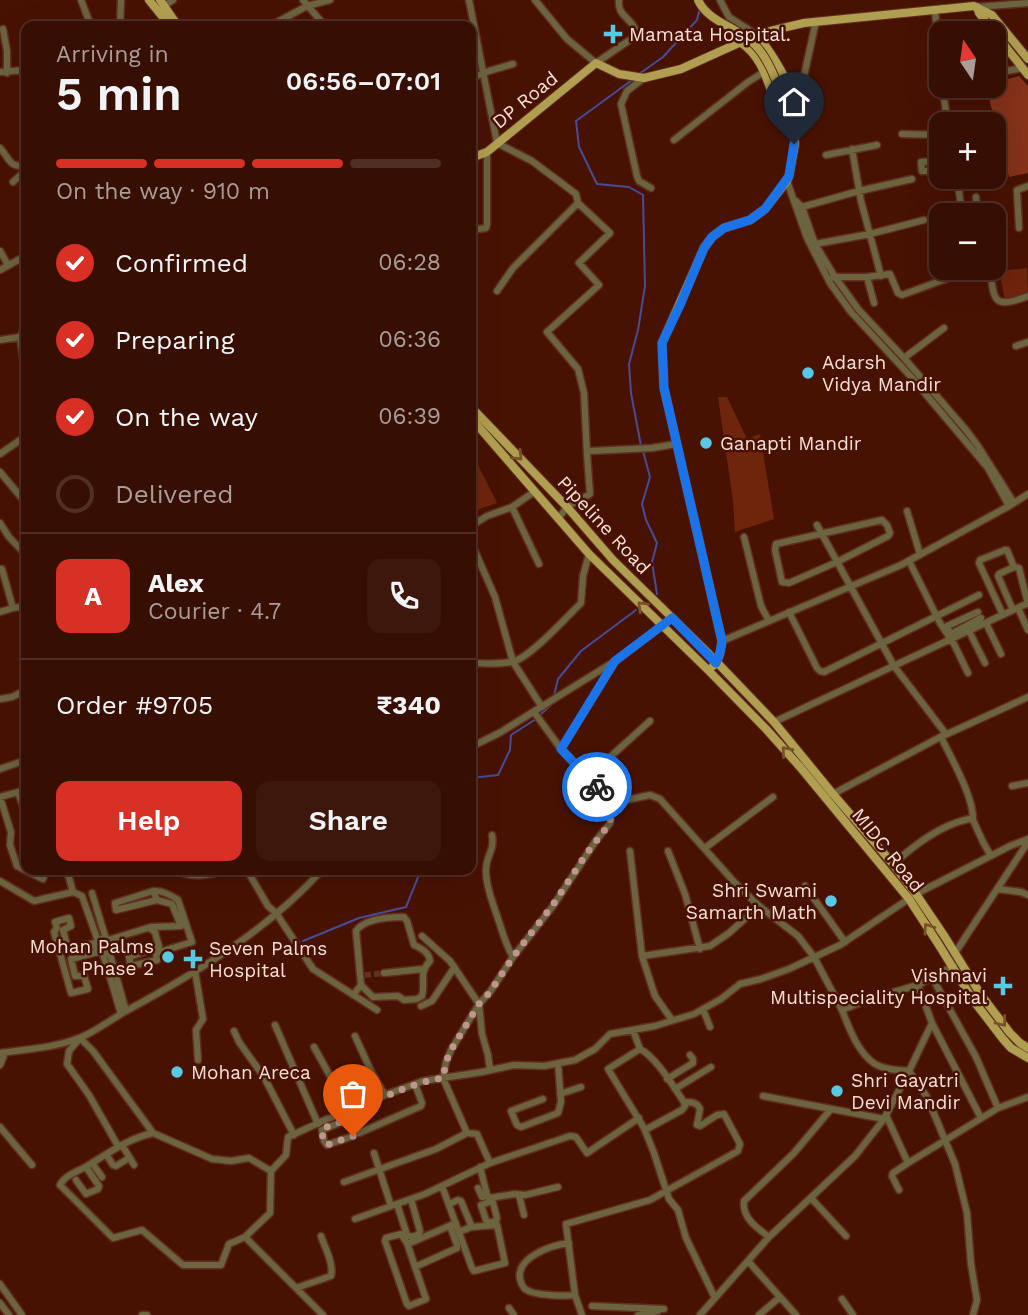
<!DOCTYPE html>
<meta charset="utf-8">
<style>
body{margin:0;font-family:"Work Sans",sans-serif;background:#3d170c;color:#f1f3f6;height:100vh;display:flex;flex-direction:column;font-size:26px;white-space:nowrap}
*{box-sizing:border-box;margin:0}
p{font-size:23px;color:#aa9c99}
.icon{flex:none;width:38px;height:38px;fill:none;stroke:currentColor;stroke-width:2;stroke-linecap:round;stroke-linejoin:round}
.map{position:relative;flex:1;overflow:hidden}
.details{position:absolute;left:21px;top:21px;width:455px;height:854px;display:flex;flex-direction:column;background:#360e02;border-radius:14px;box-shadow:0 7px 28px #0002,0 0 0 2px #502e24}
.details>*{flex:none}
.needle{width:46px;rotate:347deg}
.tools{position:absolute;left:929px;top:21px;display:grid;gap:14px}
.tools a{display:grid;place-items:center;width:77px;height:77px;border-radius:14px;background:#360e02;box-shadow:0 7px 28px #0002,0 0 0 2px #502e24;font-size:35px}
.pin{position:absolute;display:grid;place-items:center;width:60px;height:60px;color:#fff;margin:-72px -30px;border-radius:50% 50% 50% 0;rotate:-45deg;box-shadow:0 0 7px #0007}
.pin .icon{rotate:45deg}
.courier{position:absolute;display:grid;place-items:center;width:70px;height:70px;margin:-35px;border:5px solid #1a73e8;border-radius:50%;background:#fff;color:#222;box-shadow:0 2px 9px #0007}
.summary em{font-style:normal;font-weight:600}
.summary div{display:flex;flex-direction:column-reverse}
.summary{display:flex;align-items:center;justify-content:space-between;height:119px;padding:0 35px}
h1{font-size:46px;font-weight:600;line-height:52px}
.bar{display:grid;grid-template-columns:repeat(4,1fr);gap:10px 7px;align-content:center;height:84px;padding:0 35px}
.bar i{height:9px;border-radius:5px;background:#502e24}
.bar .selected{background:#d93025}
.bar p{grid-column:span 4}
.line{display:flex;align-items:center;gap:18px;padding:0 35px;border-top:2px solid #502e24}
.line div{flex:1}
.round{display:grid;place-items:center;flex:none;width:74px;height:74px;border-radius:14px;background:#3d170c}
ol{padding:0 35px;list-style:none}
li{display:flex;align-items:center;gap:21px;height:77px}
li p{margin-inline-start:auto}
li .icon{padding:7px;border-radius:50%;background:#d93025;color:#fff;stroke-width:4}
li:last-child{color:#aa9c99}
li i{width:38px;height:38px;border:4px solid #502e24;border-radius:50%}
.primary-button{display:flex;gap:14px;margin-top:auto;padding:14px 35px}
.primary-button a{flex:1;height:80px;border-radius:14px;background:#d93025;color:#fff;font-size:28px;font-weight:600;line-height:80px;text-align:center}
.primary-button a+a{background:#3d170c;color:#f1f3f6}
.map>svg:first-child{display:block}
.green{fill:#6f240c}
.forest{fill:#853219}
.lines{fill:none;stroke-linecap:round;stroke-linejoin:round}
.stream{stroke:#464c96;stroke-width:2}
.minor-tunnel{stroke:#633123;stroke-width:6;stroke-dasharray:6 3;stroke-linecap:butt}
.minor-casing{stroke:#612f21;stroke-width:9}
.major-casing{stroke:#612f21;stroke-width:10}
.minor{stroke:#6c643f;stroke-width:6}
.major{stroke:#b19f51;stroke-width:8}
.major-bridge-casing{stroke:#612f21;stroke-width:10;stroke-linecap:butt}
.major-bridge{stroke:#b19f51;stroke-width:8}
.oneway{stroke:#775126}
.done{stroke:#bc978d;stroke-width:7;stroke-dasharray:0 12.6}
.route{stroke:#1a73e8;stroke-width:9}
.poi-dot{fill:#59c8e4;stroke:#481203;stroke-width:2.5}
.labels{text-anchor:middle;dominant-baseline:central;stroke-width:5;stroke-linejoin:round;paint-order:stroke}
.poi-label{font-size:19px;fill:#fadfd7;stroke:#481203;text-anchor:start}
.street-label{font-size:19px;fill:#fadfd7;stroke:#481203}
</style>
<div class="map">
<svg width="1028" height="1315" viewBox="0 0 1028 1315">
<rect width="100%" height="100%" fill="#481203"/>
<path class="green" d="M1027 268 1028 293 1005 300 999 271Z
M718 397H727L747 439 760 434 774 519 735 532 733 501Z
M477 463 497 503 471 512V465Z"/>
<path class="forest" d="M1019 76 1028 86V173L1009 177 986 86H994V83Z"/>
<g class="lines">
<path class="stream" d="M639 74 663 57 697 20 700 8
M632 80 576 121 579 147 597 184 629 187 643 195 645 286 638 330 629 364 631 393 641 446
M643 451 650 477 642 504 646 520 657 543 652 562 657 594
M554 696 558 679 581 651 636 610
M540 715 551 705
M471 778 498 775 510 750 511 735 536 719
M303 941 359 918 406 907 421 870"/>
<path class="minor-tunnel" d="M365 975 384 973"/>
<g class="minor-casing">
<path id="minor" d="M81 0 91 26
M303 0 325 26
M469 0 497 143 532 161 576 194 578 203 610 233 579 263 599 285 547 332 578 369 584 393 587 454
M535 0 567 39 596 63 634 37 636 32C633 18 617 17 619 0
M720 0 729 17 757 35
M164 6 173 0
M977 7 1028 3
M935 11 942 83
M120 26 121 0
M270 26 307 6 330 0
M3 29 7 51V73
M0 72 26 70
M994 73 1023 68
M471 78 489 71 513 64
M644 78 627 91 621 104 637 176 639 181 651 188
M942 86 948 124
M797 108 816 21
M902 134 942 135
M674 140 748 82 764 72
M0 148C11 160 8 167 26 166
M852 149 861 201 881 276
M826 155 877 145
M942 161 921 162 922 171H942
M954 177 959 191 962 215
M787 181 807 238 830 283 851 312 913 379 988 468 1009 506
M13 182 26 170
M976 197 977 215
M796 201 802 207 815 244 835 277 858 309 904 358 966 430 978 446 1014 503
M26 207V208
M802 207 859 191 912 179
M1019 228 1017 192V190L1028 186
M471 230 486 228 487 224V152
M815 244 870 234 924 220
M0 251 8 265
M932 254 942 250
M990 268C994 300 992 310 1028 296
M0 270 20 259H26
M867 277 874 303
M832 278 835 277H867L890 274 898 293 902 295 962 273 990 268
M497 291 513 268 578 203
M26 326 20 337 26 377
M0 340 20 337
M1016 346 1028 342
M904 358 944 328
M0 454 26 436
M0 472 26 503
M512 507 539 564
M907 511 920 554
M558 519 567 507 590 494 587 454 590 451 652 448 676 444
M882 520 887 525 890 533 888 536 837 562 789 583 782 582 775 550 776 544Z
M0 523 9 537 26 555
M817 525 894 666 946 734 833 794
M471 526 487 516 512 507 534 492
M744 537 761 606 769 621
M471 542 495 597 513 662 542 707
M909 561 940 623 954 644 968 673
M1014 567 1019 568 1028 604
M0 569H2L13 608 26 606
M1018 608 1028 630
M0 612 13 608
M789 612 817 668 820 671 824 672 979 595
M1003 615 979 563 980 560 1005 550H1007L1014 567 999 574 998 576 1013 610
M986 623 1001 654
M947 626 950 633H953L981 618
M945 627 978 612
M969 631 985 663
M722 641 901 565 1009 506 1028 494
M615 661 561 749 612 803 650 795 660 799 736 884 759 906 798 936 814 957 842 1010
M471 663C484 663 502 665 515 661 532 655 566 618 581 603L583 576 589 554
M0 699 12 697 26 690
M534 712 561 749
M774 722 1028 603
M945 735 1028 697
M941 737C951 758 974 797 973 820
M471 747 501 732 615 661 672 618
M0 769 26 760
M588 777 650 721
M1012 786 1028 783
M0 797 11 832 10 845 17 866 43 879 44 876 43 870
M0 797 18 792 26 815
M492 835C495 852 485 856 486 872 486 885 491 898 495 910 501 926 504 942 513 957
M705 848 773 797
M630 851 642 956
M668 851 685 894 700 949
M893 864C915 845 940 825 969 819L973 820 983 842 991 856
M67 870 73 892
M174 870C192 878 207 876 225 870
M247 870 268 906 276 913 313 969 377 1010
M0 881 34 901 73 892 82 896 98 941
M805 886 845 942
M997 889 1021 892 1028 895
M153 891 115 903 116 910 157 900
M92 893 106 939
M422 936 450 961 479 1004 451 1050 446 1062 443 1078 467 1133 477 1134 490 1163
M108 940 151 927 181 926 172 904 157 900 153 891C162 890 171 895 178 900L192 942 156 953 157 960 131 966 129 957 159 947 155 932 152 930 151 927
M96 943 68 949 63 930 71 926 69 918 55 922 57 928 54 932 71 993 88 989 84 976H75L71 959 98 952 106 953 110 948 108 940 101 939 98 941 95 947 98 952
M109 951 126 1011
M955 953 1028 842
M103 954 121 1014
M195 971 203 1019 196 1030 198 1060
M384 973 423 969
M932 977 976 1057 998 1108
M918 985 932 1023 909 1071 927 1097 955 1164 967 1213 971 1264 977 1300 973 1315
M353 995 361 985 356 931C365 918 389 917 404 917L407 921 414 945C422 949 429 952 430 961 418 973 426 982 422 996L417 999 404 1000 398 996 373 997 361 985
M421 1006 432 1001 454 968
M703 1009 710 1027
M672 1020 655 996 642 956 710 946 729 933 759 906
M932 1023 981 1118
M275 1025 318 1124
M633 1030 640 1049 608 1069 644 1128 654 1153 669 1199 678 1210 686 1238 715 1298
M234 1031 239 1042 264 1077 294 1135
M355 1036 371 1071 385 1095
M314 1047 350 1112
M640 1049C656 1057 673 1086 684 1102L685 1106 682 1110 645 1130
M0 1053C27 1049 54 1048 79 1038 93 1033 112 1019 126 1011 196 973 268 930 322 870
M0 1065 5 1053
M490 1070 488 1055 482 1034 479 1004 490 992 513 957 553 906 595 842 610 823 612 803
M667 1079 693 1063V1059L690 1055
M675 1089 711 1067
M560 1094 581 1087
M763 1096 884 1119
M543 1099 511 1111 517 1125 521 1127 558 1113 561 1102 558 1063
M345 1114 346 1120 322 1130 324 1141 327 1145 353 1136
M886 1115 908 1163 998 1108 1028 1097
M0 1127 32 1165
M153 1133C127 1139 109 1153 87 1166 77 1172 65 1175 60 1185L113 1238 142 1230 183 1265H221L229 1244 245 1237
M359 1133 421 1106 422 1103 415 1084
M122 1145 134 1165
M118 1146 89 1095 67 1064 69 1051 80 1038 93 1051 153 1133 212 1159 231 1161 249 1158 271 1171
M374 1153 391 1206 425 1194 490 1163 570 1136 576 1137 587 1153 639 1118
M106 1154 113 1165 116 1166 129 1158
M92 1163 102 1177
M480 1167 487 1195 489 1198 515 1194 525 1195 558 1187
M76 1180 86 1194 98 1189 99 1186 86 1167
M344 1182 436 1149 467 1133
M442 1186 472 1268 474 1271 505 1263 497 1225 471 1227
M478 1188 482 1197 488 1196
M899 1190 892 1176 893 1173 908 1163
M519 1195 524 1215
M811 1198 846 1236
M492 1199 497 1218 496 1221 487 1223 481 1205 492 1201
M397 1204 407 1235C411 1238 419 1236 420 1231L411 1199
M449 1204 458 1200 461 1201 471 1225V1227L459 1232
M355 1219 391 1206
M769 1237C757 1228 742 1218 744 1201L794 1153 831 1109
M407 1243 426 1299 409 1306 407 1304 385 1241 386 1238 401 1234 407 1243H410L456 1223
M569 1243C552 1245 516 1257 520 1279 521 1283 522 1286 525 1289 534 1296 564 1296 575 1295
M748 1261 796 1315
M415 1267 457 1248V1245L450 1226
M0 1284 22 1315
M296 1288 331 1276C334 1264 325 1248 321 1236
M842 1299 853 1315
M0 1303 9 1315
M592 1306 664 1309
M509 1308 514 1315
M142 1315H147
M323 1315 245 1237 270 1213 271 1171 286 1155 288 1137 327 1119 350 1112 385 1095 423 1081 482 1072 514 1065 544 1066 575 1060 595 1049 610 1034 655 1026 694 1014 721 999 740 984 761 979 789 969 840 945 916 894 1010 846 1028 839
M582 1315 575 1295 566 1224 650 1200 738 1151 740 1144 724 1114 717 1115 700 1126 697 1125 700 1109C697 1102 691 1102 684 1102
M638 1315 658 1311
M700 1315 769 1237 855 1156 884 1119 909 1071C898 1070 885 1070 875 1064 858 1053 849 1028 842 1010L869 999 918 985 954 966
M759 1315 780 1297"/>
</g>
<g class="major-casing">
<path id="major" d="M149 0 170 26
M160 0 178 26
M977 7 979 13 1028 75
M757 35C772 53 793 87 797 111 799 119 796 126 794 133
M740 42C772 62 768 106 792 131
M471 158 487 152 596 63 619 74 644 78 681 69 761 33 804 23 974 6 992 15 1028 59
M471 407 567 507 613 560 707 652 774 722 833 794 893 864 916 894 945 937 981 995 1010 1033 1020 1043 1028 1048
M471 418 589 554 709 671 766 729 800 767 909 899 937 942 973 1000 1003 1039 1011 1048 1028 1058
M713 666C720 659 721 650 722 641L664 388 662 343 704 248 712 237 724 228 750 220 765 209 787 181 789 176 795 144 794 133 788 110"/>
</g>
<use href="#minor" class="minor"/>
<use href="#major" class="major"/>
<g class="major-bridge-casing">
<path id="major-bridge" d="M698 0C709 23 736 26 753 43 770 58 779 90 788 110"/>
</g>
<use href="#major-bridge" class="major-bridge"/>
</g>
<defs><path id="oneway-chevron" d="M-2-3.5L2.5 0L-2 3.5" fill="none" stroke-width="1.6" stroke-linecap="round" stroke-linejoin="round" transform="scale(1.75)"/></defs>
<g class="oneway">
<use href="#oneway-chevron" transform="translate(518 456) rotate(46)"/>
<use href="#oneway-chevron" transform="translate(642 606) rotate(-136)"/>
<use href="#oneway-chevron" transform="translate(786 751) rotate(-131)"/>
<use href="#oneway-chevron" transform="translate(928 928) rotate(-124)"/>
<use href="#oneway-chevron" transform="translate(1002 1022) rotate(52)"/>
</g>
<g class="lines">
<path class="done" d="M353 1136 327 1145 326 1144 321 1132 324 1128 346 1120 345 1114C379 1101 405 1084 443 1078L446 1062 451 1050 479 1004 490 992 513 957 552 906 587 853 610 823 612 803 597 787"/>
<path class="route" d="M597 787 561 749 615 661 672 618 716 663 720 652 722 641 664 388 662 343 681 303 704 248 712 237 724 228 750 220 765 209 789 176 794 144"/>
</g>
<g class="poi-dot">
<path d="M609.5 23.5h7v7h7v7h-7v7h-7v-7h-7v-7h7z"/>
<circle cx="808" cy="373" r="7"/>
<circle cx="706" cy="443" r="7"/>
<circle cx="831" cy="901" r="7"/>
<circle cx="168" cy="957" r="7"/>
<path d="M189.5 948.5h7v7h7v7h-7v7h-7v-7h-7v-7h7z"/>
<path d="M999.5 975.5h7v7h7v7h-7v7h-7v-7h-7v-7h7z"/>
<circle cx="177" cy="1072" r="7"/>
<circle cx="837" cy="1091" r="7"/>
</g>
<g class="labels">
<g class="poi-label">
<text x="629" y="34">Mamata Hospital.</text>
<text x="822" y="362">Adarsh<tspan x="822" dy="22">Vidya Mandir</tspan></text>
<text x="720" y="443">Ganapti Mandir</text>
<text x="817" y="890" text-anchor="end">Shri Swami<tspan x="817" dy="22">Samarth Math</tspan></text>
<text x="154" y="946" text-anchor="end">Mohan Palms<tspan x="154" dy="22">Phase 2</tspan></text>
<text x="209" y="948">Seven Palms<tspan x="209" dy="22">Hospital</tspan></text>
<text x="987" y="975" text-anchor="end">Vishnavi<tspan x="987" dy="22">Multispeciality Hospital</tspan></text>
<text x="191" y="1072">Mohan Areca</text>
<text x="851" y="1080">Shri Gayatri<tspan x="851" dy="22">Devi Mandir</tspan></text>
</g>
<g class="street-label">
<text transform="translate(525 100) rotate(-39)">DP Road</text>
<text transform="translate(604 525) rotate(47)">Pipeline Road</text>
<text transform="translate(888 850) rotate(51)">MIDC Road</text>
</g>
</g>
</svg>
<div class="tools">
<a><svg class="needle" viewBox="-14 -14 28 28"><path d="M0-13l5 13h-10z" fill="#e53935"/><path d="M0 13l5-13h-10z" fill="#aa9c99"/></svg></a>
<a>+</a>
<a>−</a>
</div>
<div class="pin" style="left:353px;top:1136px;background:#ea580c"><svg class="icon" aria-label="bag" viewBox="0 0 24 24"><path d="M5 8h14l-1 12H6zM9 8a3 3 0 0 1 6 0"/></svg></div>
<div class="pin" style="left:794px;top:144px;background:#1f2937"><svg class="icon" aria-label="home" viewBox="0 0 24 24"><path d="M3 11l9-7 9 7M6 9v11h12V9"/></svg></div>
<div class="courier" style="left:597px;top:787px"><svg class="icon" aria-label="bike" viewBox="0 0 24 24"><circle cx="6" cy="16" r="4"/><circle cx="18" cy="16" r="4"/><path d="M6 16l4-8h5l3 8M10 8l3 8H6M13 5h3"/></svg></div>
<section class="details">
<div class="summary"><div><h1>5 min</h1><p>Arriving in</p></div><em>06:56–07:01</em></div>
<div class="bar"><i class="selected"></i><i class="selected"></i><i class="selected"></i><i></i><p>On the way · 910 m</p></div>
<ol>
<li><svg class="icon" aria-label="check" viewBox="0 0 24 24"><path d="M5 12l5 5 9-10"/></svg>Confirmed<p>06:28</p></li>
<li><svg class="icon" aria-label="check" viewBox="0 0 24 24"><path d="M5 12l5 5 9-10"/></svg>Preparing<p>06:36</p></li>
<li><svg class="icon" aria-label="check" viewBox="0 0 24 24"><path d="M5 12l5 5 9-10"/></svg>On the way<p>06:39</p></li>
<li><i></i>Delivered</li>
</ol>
<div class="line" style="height:126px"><b class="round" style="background:#d93025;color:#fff">A</b><div><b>Alex</b><p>Courier · 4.7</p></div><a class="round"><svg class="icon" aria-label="phone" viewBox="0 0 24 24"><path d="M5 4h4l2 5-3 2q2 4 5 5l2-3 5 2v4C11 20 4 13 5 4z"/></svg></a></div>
<div class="line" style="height:91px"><div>Order #9705</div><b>₹340</b></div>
<div class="primary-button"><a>Help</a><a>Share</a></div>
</section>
</div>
